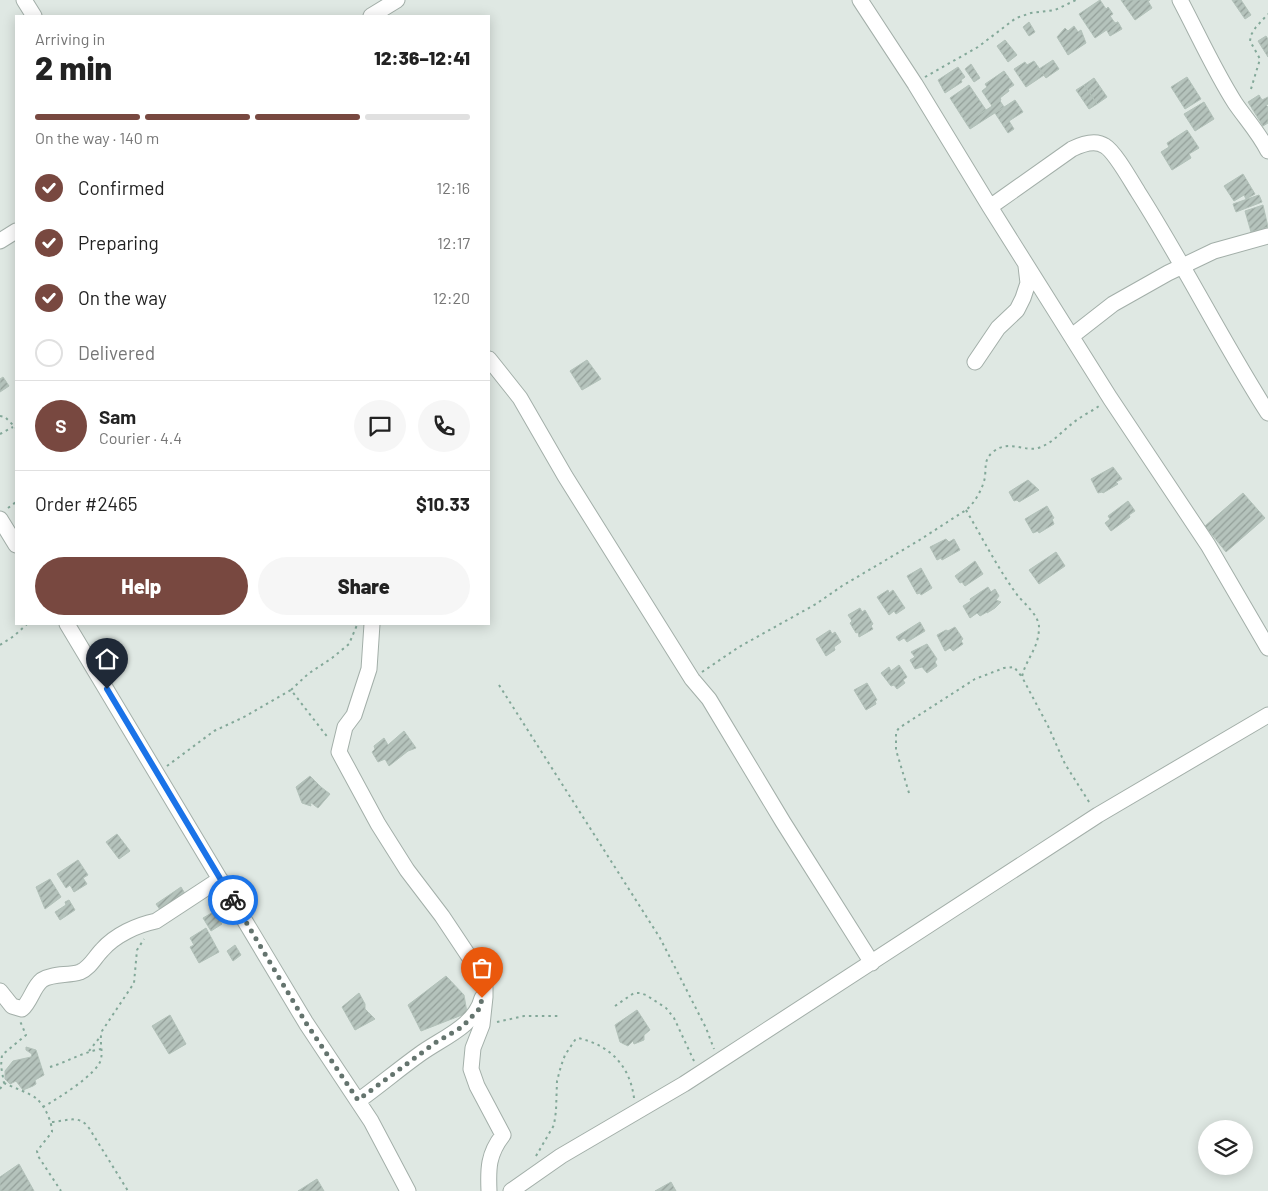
<!DOCTYPE html>
<meta charset="utf-8">
<style>
body{margin:0;font-family:Barlow,sans-serif;background:#f6f6f6;color:#222;height:100vh;display:flex;flex-direction:column;font-size:19px;white-space:nowrap}
*{box-sizing:border-box;margin:0}
p{font-size:16px;color:#767676}
.icon{flex:none;width:28px;height:28px;fill:none;stroke:currentColor;stroke-width:2;stroke-linecap:round;stroke-linejoin:round}
.map{position:relative;flex:1;overflow:hidden}
.panel{position:absolute;left:15px;top:15px;width:475px;height:610px;display:flex;flex-direction:column;background:#fff;border-radius:0px;box-shadow:0 2px 12px #0003}
.panel>*{flex:none}
.controls{position:absolute;left:1198px;top:1120px;display:grid;gap:10px}
.controls a{display:grid;place-items:center;width:55px;height:55px;border-radius:50%;background:#fff;box-shadow:0 2px 12px #0003;font-size:25px}
.pin{position:absolute;display:grid;place-items:center;width:42px;height:42px;color:#fff;margin:-51px -21px;border-radius:50% 50% 50% 0;rotate:-45deg;box-shadow:0 0 5px #0007}
.pin .icon{rotate:45deg}
.courier{position:absolute;display:grid;place-items:center;width:50px;height:50px;margin:-25px;border:4px solid #1a73e8;border-radius:50%;background:#fff;color:#222;box-shadow:0 1px 6px #0007}
.summary em{font-style:normal;font-weight:800}
.summary div{display:flex;flex-direction:column-reverse}
.summary{display:flex;align-items:center;justify-content:space-between;height:85px;padding:0 20px}
h1{font-size:32px;font-weight:800;line-height:38px}
.bar{display:grid;grid-template-columns:repeat(4,1fr);gap:8px 5px;align-content:center;height:60px;padding:0 20px}
.bar i{height:6px;border-radius:4px;background:#e0e0e0}
.bar .current{background:#784840}
.bar p{grid-column:span 4}
.line{display:flex;align-items:center;gap:12px;padding:0 20px;border-top:1px solid #e0e0e0}
.line div{flex:1}
.round{display:grid;place-items:center;flex:none;width:52px;height:52px;border-radius:26px;background:#f6f6f6}
ol{padding:0 20px;list-style:none}
li{display:flex;align-items:center;gap:15px;height:55px}
li p{margin-inline-start:auto}
li .icon{padding:5px;border-radius:50%;background:#784840;color:#fff;stroke-width:4}
li:last-child{color:#767676}
li i{width:28px;height:28px;border:2px solid #e0e0e0;border-radius:50%}
.primary-button{display:flex;gap:10px;margin-top:auto;padding:10px 20px}
.primary-button a{flex:1;height:58px;border-radius:30px;background:#784840;color:#fff;font-size:20px;font-weight:800;line-height:58px;text-align:center}
.primary-button a+a{background:#f6f6f6;color:#222}
.map>svg:first-child{display:block}
.building{fill:url(#building-hatch);stroke:#b2c1b9}
.lines{fill:none;stroke-linecap:round;stroke-linejoin:round}
.minor-casing{stroke:#a3afa9;stroke-width:17}
.path{stroke:#83a899;stroke-width:2;stroke-dasharray:2.5 4;stroke-linecap:butt}
.minor{stroke:#fff;stroke-width:15}
.done{stroke:#64746e;stroke-width:5;stroke-dasharray:0 9}
.route{stroke:#1a73e8;stroke-width:6}
</style>
<div class="map">
<svg width="1268" height="1191" viewBox="0 0 1268 1191">
<defs>
<pattern id="building-hatch" width="6" height="6" patternUnits="userSpaceOnUse" patternTransform="scale(1.25)"><rect width="6" height="6" fill="#b5c3bc"/><path d="M-1 1l2-2M0 6l6-6M5 7l2-2" fill="none" stroke="#939f99"/></pattern>
</defs>
<rect width="100%" height="100%" fill="#dfe8e3"/>
<path class="building" d="M1100 0 1106 9 1108 7 1113 14 1110 16 1115 23 1118 22 1095 38 1079 14Z
M1121 0H1150L1148 1 1152 8 1135 20Z
M1232 0H1241L1251 15 1245 19Z
M1029 22 1035 32 1029 36 1023 27Z
M1118 22 1122 29 1110 36 1106 29Z
M1074 26 1078 32 1081 30 1086 43 1068 55 1057 37 1065 28 1068 31Z
M1266 36 1268 39V57L1258 41Z
M1005 40 1017 55 1008 62 997 46Z
M1053 60 1059 69 1046 78 1039 69Z
M1034 61 1044 75 1026 87 1014 69 1025 62 1027 65Z
M971 64 980 78 974 82 965 69Z
M958 67 965 77 961 80 962 82 945 93 938 80Z
M1004 71 1014 85 1008 89 1009 91 1000 98 1001 100 992 106 982 91 987 87 985 84Z
M1187 77 1201 99 1185 109 1171 87Z
M1094 78 1107 97 1097 104 1084 85Z
M969 85 986 110 966 123 950 98Z
M1084 85 1097 104 1089 109 1076 90Z
M1259 95 1262 100 1268 97V104L1266 105 1268 107V123L1263 126 1248 102Z
M1015 100 1023 112 1009 121 1014 129 1008 133 995 113Z
M1000 101 1004 107 970 129 966 123Z
M1204 102 1214 119 1195 131 1184 114Z
M1187 130 1199 148 1189 154 1191 158 1172 170 1161 152 1169 147 1167 143Z
M1243 174 1255 194 1246 199 1244 195 1234 201 1224 186Z
M1259 195 1262 202 1236 212 1233 204Z
M1263 205 1268 227 1251 232 1245 211Z
M587 360 601 379 582 390 570 371Z
M3 377 9 386 0 392V379Z
M1113 467 1122 479 1116 482 1118 484 1103 493 1102 492 1098 493 1091 479Z
M1028 480 1039 490 1019 502 1017 500 1014 501 1009 492Z
M1243 493 1265 518 1226 552 1205 526Z
M1128 501 1135 511 1129 515 1130 517 1111 531 1105 523 1110 519 1108 516Z
M1047 506 1054 518 1052 519 1054 524 1039 533 1038 531 1033 533 1025 519Z
M946 539 949 542 954 539 960 550 942 560 941 558 937 560 930 547Z
M1056 552 1065 566 1039 584 1029 570Z
M975 561 983 574 965 586 962 582 960 583 955 576Z
M921 568 932 588 921 595 920 593 917 594 907 576Z
M988 587 991 592 995 589 999 596 996 600 1001 602 995 608 987 613V612L980 616 977 613 970 618 963 606 971 601 970 599Z
M888 590 889 593 893 590 905 608 896 614 894 611 889 615 877 597Z
M860 608 862 612 865 610 873 624 871 626 873 629 859 637 858 632 856 633 850 623 852 621 848 615Z
M920 622 925 631 907 642 904 638 899 641 896 637Z
M955 627 963 639 961 641 963 644 953 651 950 648 945 651 937 635 946 630 948 631Z
M830 630 832 634 835 632 841 642 834 647 835 650 826 656 816 639Z
M927 644 937 659 935 662 937 666 927 673 922 667 915 669 910 660 915 657 911 652Z
M899 665 907 677 903 680 905 683 897 689 894 685 891 686 881 673 889 667 891 671Z
M867 683 877 700 875 701 876 704 866 710 854 690Z
M404 731 416 748 408 751 389 766 385 759 378 762 372 752 375 749 374 746 384 738 388 745Z
M310 776 321 787 330 794 318 808 310 802 311 806 302 803 296 787Z
M117 834 130 851 119 859 106 842Z
M78 860 88 875 83 878 87 884 74 892 70 885 66 888 57 874Z
M50 879 61 897 45 909 36 887Z
M181 887 187 897 163 914 156 904Z
M69 900 75 910 60 920 55 912 66 905 65 902Z
M215 911 221 917 219 920 222 924 211 931 203 918Z
M206 928 219 952 199 963 190 947 194 945 190 938Z
M235 945 241 955 233 961 227 951Z
M446 976 464 995 467 1013 421 1031 408 1005Z
M359 993 365 1004V1009L375 1019 355 1030 342 1007Z
M637 1010 650 1030 644 1035V1040L634 1044 633 1041 628 1046 620 1042 615 1025Z
M170 1015 186 1044 169 1054 152 1026Z
M26 1047 36 1050 44 1075 35 1080 36 1084 33 1086 23 1090 16 1081 10 1084 5 1079V1071L13 1061 31 1057 32 1054 26 1050Z
M19 1164 34 1191H0V1177Z
M317 1179 324 1191H298Z
M671 1182 676 1191H655Z"/>
<g class="lines">
<g class="minor-casing">
<path id="minor" d="M24 0 34 16
M860 0 915 84 990 207 1110 398 1208 545 1268 648
M1180 0C1198 34 1214 70 1235 103 1246 119 1259 133 1268 151
M371 16 397 0
M990 207 1072 149C1082 144 1095 139 1105 146 1115 152 1131 181 1138 192 1184 264 1222 341 1268 413
M0 241 16 231
M1072 336 1113 304 1168 273 1214 251 1268 236
M489 359 520 398 565 476 692 679 709 699 783 822 872 963
M975 362 998 328 1017 310 1023 298 1028 283 1026 266
M0 519 16 545
M67 624 306 1023 371 1121 408 1191
M372 624 369 669 354 715 345 727 339 752 378 824 407 870 442 916 478 970 485 988V997L482 1025 473 1048 471 1069 477 1086 503 1135C488 1154 488 1169 489 1191
M0 991 12 1006 22 1009C31 1001 33 987 42 980 53 973 68 976 80 972 90 968 95 957 102 950 115 935 137 925 156 921L220 879
M358 1101C379 1086 399 1069 420 1054 442 1038 475 1026 482 998
M511 1191 561 1156 684 1084 1098 815 1268 715"/>
</g>
<path class="path" d="M925 77 978 47 1016 18 1031 13 1055 10 1076 0
M1251 89 1260 59 1250 41 1251 35 1256 27 1268 14
M0 416 5 417 16 428
M0 434 13 427
M8 508 16 502
M966 510C983 539 998 569 1018 596 1025 604 1039 616 1039 627 1039 649 1026 658 1022 677L1048 726 1065 764 1091 805
M0 645 14 636 27 624
M702 672 739 647 816 604 842 586 918 541 966 510C975 503 983 488 985 477 986 467 984 459 993 452 1008 439 1025 452 1038 448 1052 444 1062 431 1073 423 1081 416 1091 412 1099 406
M499 685 660 938 706 1028 714 1049
M291 690 308 674 332 658 349 644 357 625
M167 766 214 731 244 717 291 690 329 739
M909 793 896 750V732L899 728 975 679 1004 668 1014 667 1022 677
M615 1006 634 993H640L646 995 666 1008 674 1018 694 1061
M497 1022 524 1016H560
M89 1051 100 1037
M50 1067C67 1062 83 1052 101 1049
M4 1083C14 1088 30 1093 37 1099 45 1106 52 1122 52 1132L37 1151 38 1156 61 1191
M0 1089 4 1083 1 1066 2 1055 26 1035 20 1021
M43 1107C57 1099 98 1074 101 1059 103 1050 99 1040 102 1031L134 983 137 950 144 939
M52 1122C67 1121 79 1114 89 1128L128 1191
M536 1156 554 1125 556 1111 557 1081 561 1066 565 1055 575 1040 578 1038C610 1045 630 1066 634 1098"/>
<use href="#minor" class="minor"/>
</g>
<g class="lines">
<path class="done" d="M233 900 306 1023 358 1100 435 1043 462 1027 480 1008 482 998"/>
<path class="route" d="M107 689 233 900"/>
</g>
</svg>
<div class="controls">
<a><svg class="icon" aria-label="layers" viewBox="0 0 24 24"><path d="M12 4l9 5-9 5-9-5zM3 14l9 5 9-5"/></svg></a>
</div>
<div class="pin" style="left:482px;top:998px;background:#ea580c"><svg class="icon" aria-label="bag" viewBox="0 0 24 24"><path d="M5 8h14l-1 12H6zM9 8a3 3 0 0 1 6 0"/></svg></div>
<div class="pin" style="left:107px;top:689px;background:#1f2937"><svg class="icon" aria-label="home" viewBox="0 0 24 24"><path d="M3 11l9-7 9 7M6 9v11h12V9"/></svg></div>
<div class="courier" style="left:233px;top:900px"><svg class="icon" aria-label="bike" viewBox="0 0 24 24"><circle cx="6" cy="16" r="4"/><circle cx="18" cy="16" r="4"/><path d="M6 16l4-8h5l3 8M10 8l3 8H6M13 5h3"/></svg></div>
<section class="panel">
<div class="summary"><div><h1>2 min</h1><p>Arriving in</p></div><em>12:36–12:41</em></div>
<div class="bar"><i class="current"></i><i class="current"></i><i class="current"></i><i></i><p>On the way · 140 m</p></div>
<ol>
<li><svg class="icon" aria-label="check" viewBox="0 0 24 24"><path d="M5 12l5 5 9-10"/></svg>Confirmed<p>12:16</p></li>
<li><svg class="icon" aria-label="check" viewBox="0 0 24 24"><path d="M5 12l5 5 9-10"/></svg>Preparing<p>12:17</p></li>
<li><svg class="icon" aria-label="check" viewBox="0 0 24 24"><path d="M5 12l5 5 9-10"/></svg>On the way<p>12:20</p></li>
<li><i></i>Delivered</li>
</ol>
<div class="line" style="height:90px"><b class="round" style="background:#784840;color:#fff">S</b><div><b>Sam</b><p>Courier · 4.4</p></div><a class="round"><svg class="icon" aria-label="chat" viewBox="0 0 24 24"><path d="M4 5h16v11H9l-5 4z"/></svg></a><a class="round"><svg class="icon" aria-label="phone" viewBox="0 0 24 24"><path d="M5 4h4l2 5-3 2q2 4 5 5l2-3 5 2v4C11 20 4 13 5 4z"/></svg></a></div>
<div class="line" style="height:65px"><div>Order #2465</div><b>$10.33</b></div>
<div class="primary-button"><a>Help</a><a>Share</a></div>
</section>
</div>
